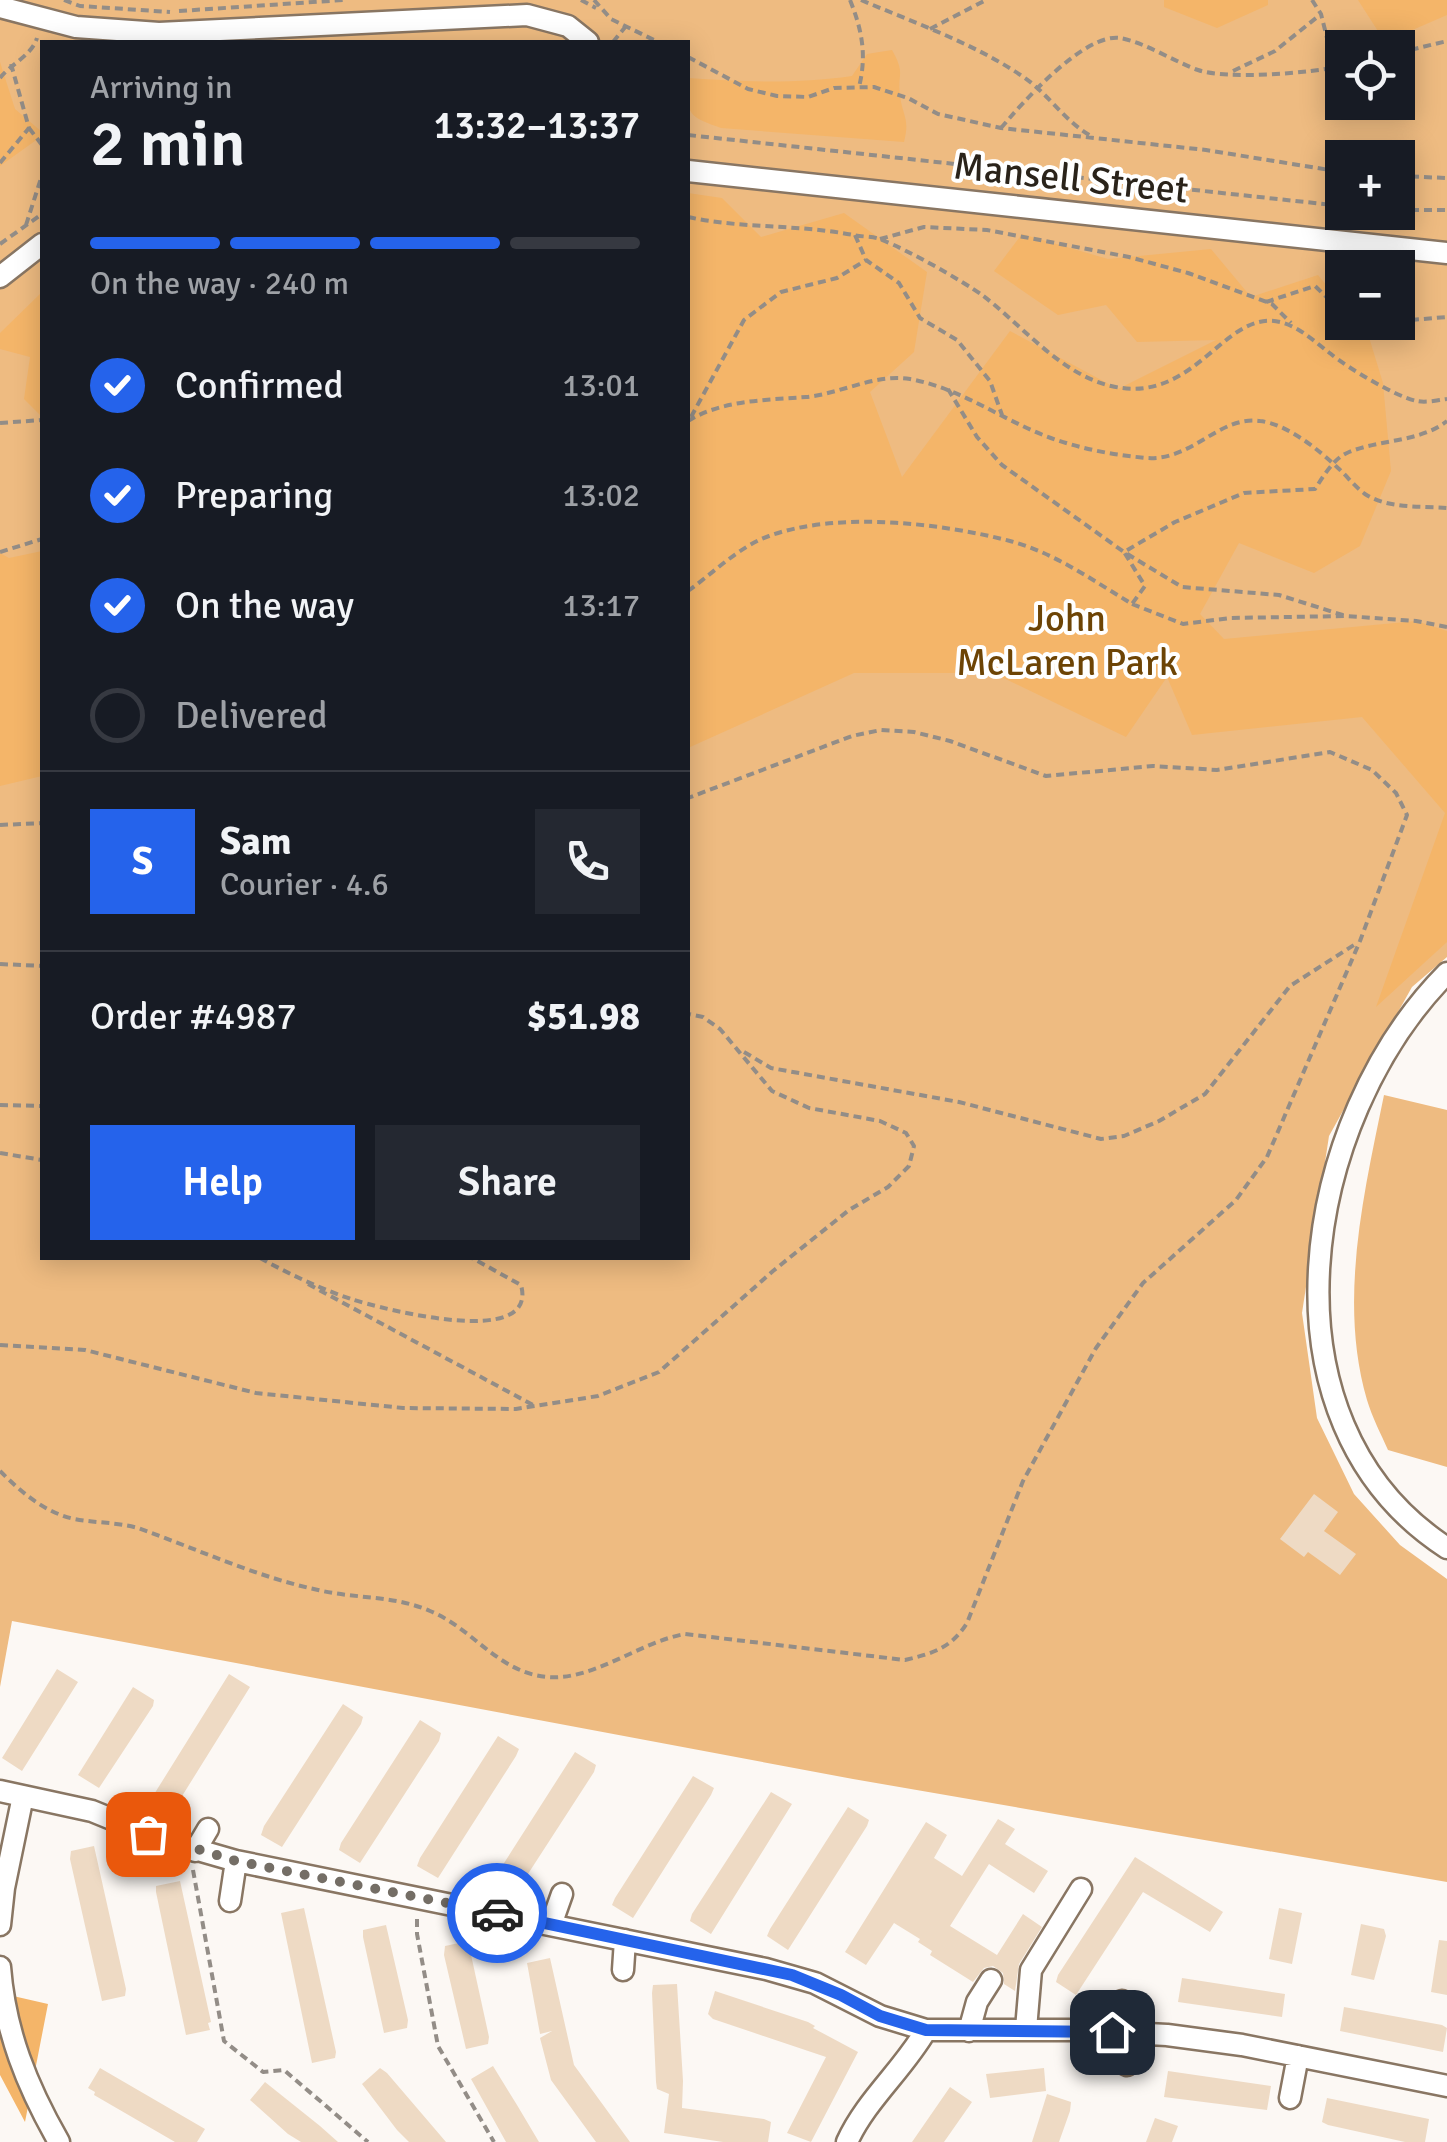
<!DOCTYPE html>
<meta charset="utf-8">
<style>
body{margin:0;font-family:Signika,sans-serif;background:#242831;color:#f1f3f6;height:100vh;display:flex;flex-direction:column;font-size:38px;white-space:nowrap}
*{box-sizing:border-box;margin:0}
p{font-size:32px;color:#9ea1a6}
.icon{flex:none;width:55px;height:55px;fill:none;stroke:currentColor;stroke-width:2;stroke-linecap:round;stroke-linejoin:round}
.map{position:relative;flex:1;overflow:hidden}
.details{position:absolute;left:40px;top:40px;width:650px;height:1220px;display:flex;flex-direction:column;background:#171b24;border-radius:0px;box-shadow:0 5px 25px #0003}
.details>*{flex:none}
.tools{position:absolute;left:1325px;top:30px;display:grid;gap:20px}
.tools a{display:grid;place-items:center;width:90px;height:90px;border-radius:0px;background:#171b24;box-shadow:0 5px 25px #0003;font-size:50px}
.pin{position:absolute;display:grid;place-items:center;width:85px;height:85px;color:#fff;margin:-42px;border-radius:20px;box-shadow:0 5px 15px #0006}
.courier{position:absolute;display:grid;place-items:center;width:100px;height:100px;margin:-50px;border:8px solid #2563eb;border-radius:50%;background:#fff;color:#222;box-shadow:0 2px 12px #0007}
.summary em{font-style:normal;font-weight:600}
.summary div{display:flex;flex-direction:column-reverse}
.summary{display:flex;align-items:center;justify-content:space-between;height:170px;padding:0 50px}
h1{font-size:65px;font-weight:600;line-height:75px}
.bar{display:grid;grid-template-columns:repeat(4,1fr);gap:15px 10px;align-content:center;height:120px;padding:0 50px}
.bar i{height:12px;border-radius:8px;background:#363941}
.bar .on{background:#2563eb}
.bar p{grid-column:span 4}
.line{display:flex;align-items:center;gap:25px;padding:0 50px;border-top:2px solid #363941}
.line div{flex:1}
.round{display:grid;place-items:center;flex:none;width:105px;height:105px;border-radius:0px;background:#242831}
ol{padding:0 50px;list-style:none}
li{display:flex;align-items:center;gap:30px;height:110px}
li p{margin-inline-start:auto}
li .icon{padding:10px;border-radius:50%;background:#2563eb;color:#fff;stroke-width:4}
li:last-child{color:#9ea1a6}
li i{width:55px;height:55px;border:5px solid #363941;border-radius:50%}
.cta{display:flex;gap:20px;margin-top:auto;padding:20px 50px}
.cta a{flex:1;height:115px;border-radius:0px;background:#2563eb;color:#fff;font-size:40px;font-weight:600;line-height:115px;text-align:center}
.cta a+a{background:#242831;color:#f1f3f6}
.map>svg:first-child{display:block}
.green{fill:#eebb81;fill-rule:evenodd}
.forest{fill:#f4b569}
.building{fill:#eedac4}
.lines{fill:none;stroke-linecap:round;stroke-linejoin:round}
.minor-casing{stroke:#897663;stroke-width:25}
.path{stroke:#938d87;stroke-width:4;stroke-dasharray:8 5;stroke-linecap:butt}
.minor{stroke:#fff;stroke-width:20}
.done{stroke:#746e66;stroke-width:10;stroke-dasharray:0 18}
.route{stroke:#2563eb;stroke-width:12}
.labels{text-anchor:middle;dominant-baseline:central;stroke-width:8;stroke-linejoin:round;paint-order:stroke}
.street-label{font-size:38px;fill:#2a231a;stroke:#fff}
.park-label{font-size:38px;fill:#6d4405;stroke:#fff}
</style>
<div class="map">
<svg width="1447" height="2142" viewBox="0 0 1447 2142">
<rect width="100%" height="100%" fill="#fcf8f4"/>
<path class="green" d="M0 0H1447V957L1412 987 1329 1136 1302 1313 1317 1418 1354 1494 1400 1545 1447 1579V1882L853 1779 12 1621 0 1687ZM42 42H688V1258H42ZM1342 48H1398V102H1342ZM1342 158H1398V212H1342ZM1342 268H1398V322H1342Z
M1384 1095 1447 1110V1467L1388 1450C1381 1434 1372 1417 1367 1400 1338 1301 1364 1193 1384 1095Z"/>
<path class="forest" d="M1164 0H1268V5L1217 28 1164 7Z
M1358 0H1447V15L1385 42Z
M892 50C906 75 897 72 900 96 903 117 910 119 904 142L721 128C686 116 687 114 688 78 744 82 796 84 852 76L867 54Z
M0 62 15 109 42 132V136L0 166Z
M688 193 722 198 761 237 844 213 927 272 914 352 870 392 902 477 1010 331 1118 389 1216 340 1137 342 1106 305 1058 315 994 271 1022 234 1108 259 1211 249 1251 297 1318 275 1342 304V322L1358 323 1368 334 1383 383 1391 471 1360 546 1314 573 1239 543 1200 614 1224 639 1416 621 1447 631V942L1376 1007 1445 813 1362 717 1192 735 1167 677 1126 737 993 673H854L688 748Z
M42 292V417L24 399 30 357 0 349V333Z
M42 551V776L0 786V553L9 558Z
M0 1993 48 2004 25 2122 0 2075Z"/>
<path class="building" d="M1314 1494 1338 1512 1324 1531 1356 1554 1340 1575 1308 1552 1304 1557 1280 1539Z
M57 1669 78 1682 22 1771 2 1758Z
M229 1674 250 1687 169 1817 148 1804Z
M133 1687 154 1700 153 1706 99 1788 78 1775Z
M343 1704 363 1717 361 1724 282 1847 261 1835 264 1826Z
M420 1720 441 1733 439 1741 360 1863 339 1850 341 1843Z
M498 1736 519 1749 516 1756 438 1878 417 1866 420 1858Z
M575 1752 596 1765 594 1772 515 1894 494 1881 497 1874Z
M693 1776 714 1788 711 1795 633 1918 612 1905 615 1898Z
M771 1792 792 1804 711 1934 690 1921 692 1914Z
M848 1807 869 1820 867 1826 788 1950 767 1936 770 1929Z
M998 1819 1015 1829 1005 1844 1048 1871 1034 1893 989 1864 950 1926 997 1955 1023 1914 1042 1927 1019 1964 1015 1991 1004 1984 1003 1973 993 1966 984 1968 973 1982 930 1955 932 1951 918 1942 920 1939 894 1923 866 1965 845 1952 926 1822 947 1835 934 1858 962 1876Z
M94 1846 126 1989 125 1996 102 2001 70 1859 71 1851Z
M1135 1857 1223 1912 1210 1932 1143 1892 1076 1995 1056 1982 1058 1975Z
M180 1881 211 2022 208 2023 210 2030 186 2035 156 1892V1886Z
M304 1908 336 2052 335 2058 312 2063 281 1913Z
M1279 1908 1302 1913 1292 1964 1269 1959Z
M1361 1924 1384 1929 1386 1936 1374 1980 1351 1975Z
M386 1925 408 2020 407 2028 384 2033 363 1937V1930Z
M1439 1940 1447 1941V1995L1431 1992Z
M468 1941 489 2037 488 2044 466 2049 444 1955 445 1946Z
M550 1958 574 2065 630 2142H596L551 2080 540 2038 552 2031 540 2034 527 1963Z
M1182 1978 1285 1994 1282 2017 1178 2002Z
M677 1984 683 2081 682 2108 764 2119 771 2122 768 2142H723L664 2133 669 2094 657 2089 656 2082 652 1993 653 1985Z
M715 1991 808 2022 815 2026 813 2028 858 2052 811 2142 787 2133 826 2057 713 2019 708 2014Z
M1344 2007 1442 2025 1447 2028 1443 2052 1340 2031Z
M493 2066 517 2105 539 2142H506L471 2079Z
M100 2068 205 2129 197 2142H175L94 2095 95 2092 88 2088Z
M380 2068 387 2073 446 2142H409L397 2130 362 2084Z
M1044 2068 1046 2091 990 2098 986 2074Z
M1168 2071 1271 2086 1267 2110 1164 2097Z
M265 2082 320 2126 338 2142H301L288 2134 250 2100Z
M950 2087 972 2102 944 2142H912Z
M1047 2094 1071 2102 1070 2111 1059 2142H1032Z
M1327 2098 1429 2119 1425 2142H1405L1328 2125 1322 2122Z
M1155 2118 1178 2126 1172 2142H1146Z"/>
<g class="lines">
<g class="minor-casing">
<path id="minor" d="M0 7 76 27 159 33 527 15 568 26 588 42
M688 171 1447 253
M0 277 42 244
M1447 973C1302 1119 1251 1421 1447 1548
M0 1791 92 1811 163 1840 236 1861 766 1969 815 1983 880 2016 926 2030H1071L1167 2035 1242 2045 1447 2086
M195 1851 208 1829
M230 1901 236 1861
M0 1925 4 1888 23 1796
M551 1925 562 1894
M0 1967C5 2032 27 2086 59 2142
M623 1970 625 1940
M1026 2029 1031 1970 1081 1889
M969 2031 977 2002 991 1980
M1113 2032 1122 2001
M1127 2065 1135 2033
M1290 2098 1298 2056
M847 2142C866 2100 903 2070 926 2030"/>
</g>
<path class="path" d="M64 0 80 6 170 12
M581 0 596 8
M594 0 611 19 658 42
M850 0C862 30 867 55 859 87
M861 0C915 23 973 43 1022 76 1048 93 1064 121 1091 136
M1312 0 1321 14 1334 66
M179 11 344 0
M930 29 986 0
M613 42 626 26
M1398 53 1447 41
M688 57 748 89 777 96 808 97 834 88 874 87 908 98 938 114 1001 128 1206 150 1342 172
M1233 71 1275 51 1321 14
M0 78C11 64 32 55 37 38
M29 128 42 145
M1001 128C1023 102 1084 33 1120 38 1144 42 1175 62 1198 70 1226 80 1313 73 1342 66
M688 135 1342 206
M0 163 29 128 11 64
M1398 176 1447 178
M1398 210H1447
M688 217C742 229 798 224 853 235 862 237 874 236 882 240 906 249 961 280 982 295 1022 325 1060 374 1111 386 1196 406 1223 309 1280 322 1300 327 1315 342 1331 354 1348 368 1396 397 1417 401 1426 403 1438 400 1447 399
M26 225 42 175
M855 235 866 260 899 283 920 318 957 340 990 381 1002 415
M880 239 924 227 987 230 1129 257 1188 273 1272 304 1291 323
M0 244 42 214
M1266 302 1315 286 1342 312
M1398 321 1447 317
M948 389 977 437 1002 465 1124 552 1182 587 1279 595 1346 616
M691 417 744 320 781 292 837 278 866 260
M688 421C722 400 766 400 806 397 840 394 876 373 910 379 959 388 998 417 1043 435 1076 448 1112 455 1147 458 1192 461 1220 415 1260 421 1287 424 1319 450 1338 468 1347 476 1355 487 1365 494 1388 509 1421 506 1447 508
M0 423 42 420
M0 552 42 539
M688 591C713 573 740 546 769 536 837 511 941 523 1010 541 1053 552 1094 581 1132 604L1145 586 1124 552 1175 522 1244 493 1315 489C1323 477 1333 459 1347 453 1378 439 1419 443 1447 421
M1132 604 1183 624 1230 618 1346 616 1416 621 1447 627
M0 825 42 823
M0 964 42 966
M744 1052 771 1068 959 1102 1101 1139 1124 1136 1159 1121 1205 1094 1290 986 1357 943
M0 1105 42 1106
M0 1153 42 1160
M260 1258C289 1274 319 1288 351 1299 382 1309 539 1350 521 1285L472 1258
M308 1284 533 1405
M0 1345 85 1350 256 1393 403 1408 516 1409 598 1396 659 1372 773 1271 849 1210 888 1187 909 1166 914 1146 906 1133 880 1121 809 1108 772 1091 720 1029 703 1017 688 1014
M0 1471C21 1492 44 1512 74 1519 95 1523 116 1522 138 1528 197 1549 257 1577 318 1590 356 1599 393 1595 430 1611 474 1629 497 1672 547 1677 594 1681 639 1642 685 1634L905 1660C934 1653 951 1648 967 1623L1023 1481 1096 1348 1143 1283 1236 1200 1267 1157 1360 941 1407 815 1396 793 1372 770 1330 752 1217 770 1153 766 1046 776 950 741 914 732 881 730 852 736 688 798
M193 1870 224 2041 263 2072 284 2070 368 2142
M417 1919V1934L438 2046 494 2142"/>
<use href="#minor" class="minor"/>
</g>
<g class="lines">
<path class="done" d="M148 1834 236 1861 497 1913"/>
<path class="route" d="M497 1913 792 1975 841 1995 880 2016 926 2030 1112 2032"/>
</g>
<g class="labels">
<g class="street-label">
<text transform="translate(1071 178) rotate(6)">Mansell Street</text>
</g>
<g class="park-label">
<text x="1067" y="618">John<tspan x="1067" dy="44">McLaren Park</tspan></text>
</g>
</g>
</svg>
<div class="tools">
<a><svg class="icon" aria-label="locate" viewBox="0 0 24 24"><circle cx="12" cy="12" r="6"/><path d="M12 2v4M12 18v4M2 12h4M18 12h4"/></svg></a>
<a>+</a>
<a>−</a>
</div>
<div class="pin" style="left:148px;top:1834px;background:#ea580c"><svg class="icon" aria-label="bag" viewBox="0 0 24 24"><path d="M5 8h14l-1 12H6zM9 8a3 3 0 0 1 6 0"/></svg></div>
<div class="pin" style="left:1112px;top:2032px;background:#1f2937"><svg class="icon" aria-label="home" viewBox="0 0 24 24"><path d="M3 11l9-7 9 7M6 9v11h12V9"/></svg></div>
<div class="courier" style="left:497px;top:1913px"><svg class="icon" aria-label="car" viewBox="0 0 24 24"><path d="M5 17H2v-5l4-1 3-4h7l3 4 3 1v5h-3M9 17h6M6 11h13"/><circle cx="7" cy="17" r="2"/><circle cx="17" cy="17" r="2"/></svg></div>
<section class="details">
<div class="summary"><div><h1>2 min</h1><p>Arriving in</p></div><em>13:32–13:37</em></div>
<div class="bar"><i class="on"></i><i class="on"></i><i class="on"></i><i></i><p>On the way · 240 m</p></div>
<ol>
<li><svg class="icon" aria-label="check" viewBox="0 0 24 24"><path d="M5 12l5 5 9-10"/></svg>Confirmed<p>13:01</p></li>
<li><svg class="icon" aria-label="check" viewBox="0 0 24 24"><path d="M5 12l5 5 9-10"/></svg>Preparing<p>13:02</p></li>
<li><svg class="icon" aria-label="check" viewBox="0 0 24 24"><path d="M5 12l5 5 9-10"/></svg>On the way<p>13:17</p></li>
<li><i></i>Delivered</li>
</ol>
<div class="line" style="height:180px"><b class="round" style="background:#2563eb;color:#fff">S</b><div><b>Sam</b><p>Courier · 4.6</p></div><a class="round"><svg class="icon" aria-label="phone" viewBox="0 0 24 24"><path d="M5 4h4l2 5-3 2q2 4 5 5l2-3 5 2v4C11 20 4 13 5 4z"/></svg></a></div>
<div class="line" style="height:130px"><div>Order #4987</div><b>$51.98</b></div>
<div class="cta"><a>Help</a><a>Share</a></div>
</section>
</div>
